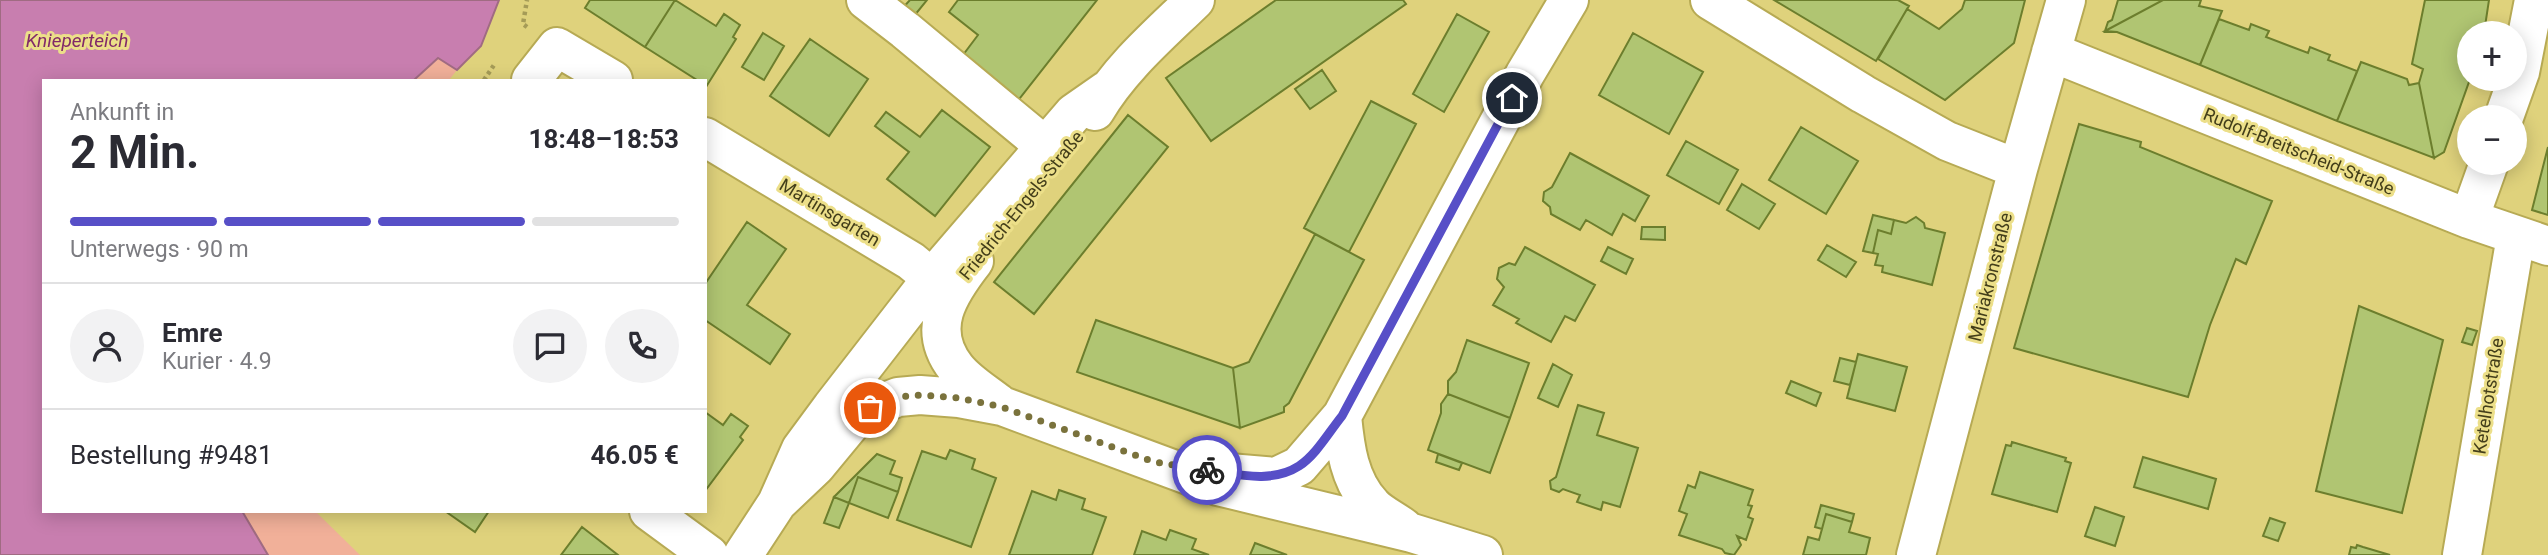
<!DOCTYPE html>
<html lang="de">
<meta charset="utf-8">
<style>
body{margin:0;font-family:Roboto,sans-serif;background:#f2f2f3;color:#2b2b33;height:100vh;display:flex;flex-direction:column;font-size:26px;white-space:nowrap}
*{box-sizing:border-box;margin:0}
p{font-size:23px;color:#7c7c81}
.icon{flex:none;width:38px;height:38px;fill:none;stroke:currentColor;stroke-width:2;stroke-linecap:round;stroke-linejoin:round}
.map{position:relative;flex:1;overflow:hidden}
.details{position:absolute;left:42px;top:79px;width:665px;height:434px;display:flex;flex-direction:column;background:#fff;border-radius:0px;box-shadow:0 4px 18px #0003}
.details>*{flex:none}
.controls{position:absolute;left:2457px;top:21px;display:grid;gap:14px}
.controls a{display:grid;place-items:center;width:70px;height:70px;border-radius:50%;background:#fff;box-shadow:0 4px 18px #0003;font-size:35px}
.pin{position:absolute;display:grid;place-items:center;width:60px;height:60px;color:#fff;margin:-30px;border:4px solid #fff;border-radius:50%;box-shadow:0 2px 7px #0007}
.courier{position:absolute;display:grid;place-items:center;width:70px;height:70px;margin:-35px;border:5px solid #574fc7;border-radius:50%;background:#fff;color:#222;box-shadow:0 2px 9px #0007}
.headline em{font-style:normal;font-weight:700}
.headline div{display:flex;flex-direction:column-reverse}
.headline{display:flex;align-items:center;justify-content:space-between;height:119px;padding:0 28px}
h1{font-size:46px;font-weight:700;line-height:52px}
.bar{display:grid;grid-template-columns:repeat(4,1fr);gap:10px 7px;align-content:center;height:84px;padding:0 28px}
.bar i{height:9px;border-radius:5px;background:#e1e1e2}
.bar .active{background:#574fc7}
.bar p{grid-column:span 4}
.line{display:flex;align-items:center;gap:18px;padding:0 28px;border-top:2px solid #e1e1e2}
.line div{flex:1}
.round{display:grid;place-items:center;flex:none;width:74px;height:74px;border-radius:37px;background:#f2f2f3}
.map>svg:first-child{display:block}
.green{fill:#f1b099}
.water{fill:#c87eaf;stroke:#a06b82;stroke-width:2}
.building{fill:#b0c572;stroke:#6c7e2d;stroke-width:2}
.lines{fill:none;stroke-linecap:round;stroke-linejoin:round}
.minor-casing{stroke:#b7aa54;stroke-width:42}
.major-casing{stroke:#b7aa54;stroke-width:42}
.path{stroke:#a59b57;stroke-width:4.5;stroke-dasharray:3.5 3.5;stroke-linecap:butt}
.minor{stroke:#fff;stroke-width:38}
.major{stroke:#fff;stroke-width:38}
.done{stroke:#7a723c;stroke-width:7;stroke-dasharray:0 12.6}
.route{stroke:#574fc7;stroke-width:9}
.labels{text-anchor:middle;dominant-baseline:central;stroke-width:6;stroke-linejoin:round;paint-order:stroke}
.street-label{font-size:18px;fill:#433e1a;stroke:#ecdf89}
.water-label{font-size:19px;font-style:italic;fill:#822a69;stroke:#ecdf89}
</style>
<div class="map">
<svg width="2548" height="555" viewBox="0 0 2548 555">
<rect width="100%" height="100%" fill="#dfd27c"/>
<path class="green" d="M438 58 457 70 449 80H414Z
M242 511H315L360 555H268Z"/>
<path class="water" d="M0 0H499L481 46 457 70 438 58 414 80H44V511H242L268 555H0Z"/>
<path class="building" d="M590 0H675L645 47 585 8Z
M675 0 716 26 724 14 740 25 733 37 736 39 706 87 705 80H697L645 47Z
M910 0H927L910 21 899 12Z
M958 0H1097L1016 103 960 59 978 35 949 12Z
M1276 0H1403L1406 4 1211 141 1166 78Z
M1774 0H1898L1909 6 1876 61Z
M1965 0H2025L2014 43 1945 100 1878 59 1907 9 1939 29 1962 9Z
M2118 0H2163L2105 31 2108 22 2112 20Z
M2163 0H2201L2199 6 2222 11 2200 65 2117 32 2105 31Z
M2425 0H2489L2484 33H2469L2470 79 2444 152 2434 158 2419 83 2423 69 2412 64Z
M1457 14 1489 32 1444 112 1413 94Z
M2219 19 2249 30 2251 24 2269 31 2266 37 2308 53 2310 47 2330 55 2328 60 2357 71 2337 121 2200 65Z
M763 33 784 46 764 80 742 67Z
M1633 33 1703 72 1669 134 1599 95Z
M810 39 868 79 829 136 770 96Z
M2361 62 2407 79 2409 85 2419 83 2434 158 2337 121Z
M1322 70 1336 91 1310 109 1295 89Z
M1371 101 1416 124 1349 252 1304 228Z
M942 110 990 147 935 216 887 179 909 152 875 126 886 112 920 137Z
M1128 115 1168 147 1034 314 994 282Z
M2079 124 2141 142 2140 147 2272 201 2246 264 2236 259 2210 325 2188 397 2014 348Z
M1801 127 1858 161 1826 214 1769 180Z
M1686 141 1738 170 1719 204 1667 175Z
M2548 147V215L2532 210Z
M1570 153 1649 196 1635 221 1623 214 1612 235 1586 220 1580 230 1551 214 1550 207 1543 201 1544 192 1552 187Z
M1742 184 1775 204 1759 229 1727 210Z
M1873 215 1894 220 1891 234 1878 230 1873 253 1863 251Z
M1916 217 1924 223 1925 228 1945 233 1932 285 1882 272 1883 266 1875 265 1878 254 1873 253 1878 230 1891 234 1894 220 1906 223Z
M747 222 786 249 747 305 790 334 770 364 705 320V284Z
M1642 227H1665V240L1641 239Z
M1315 234 1364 260 1289 403 1284 407V412L1240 428 1233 368 1249 362Z
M1827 245 1856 262 1846 277 1818 260Z
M1525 247 1595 285 1575 321 1565 316 1551 342 1516 323 1519 319 1493 305 1504 287 1497 279 1499 268 1509 263 1515 265Z
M1608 247 1633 259 1626 274 1601 261Z
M2359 306 2443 340 2402 513 2316 491Z
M1096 320 1233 368 1240 428 1077 372Z
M2467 328 2477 331 2472 345 2462 342Z
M1467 340 1529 363 1510 418 1448 394V381L1456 372Z
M1858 354 1907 367 1895 411 1847 398Z
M1840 358 1856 362 1850 385 1834 381Z
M1553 364 1572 375 1558 407 1538 398Z
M1791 381 1821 393 1816 406 1786 393Z
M1448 394 1510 418 1490 473 1428 450 1441 413V404Z
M1578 405 1604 413 1597 435 1638 448 1620 507 1603 502 1601 510 1577 502 1580 495 1563 489 1559 492 1551 489 1550 481 1556 477Z
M705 412 723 425 731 414 748 426 740 437 743 440 705 491Z
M2012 442 2066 458 2065 461 2071 463 2057 512 1992 494 2006 445 2011 446Z
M950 450 975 459 972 469 996 478 971 547 897 520 922 451 946 459Z
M877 454 895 461 890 474 902 478 898 492 858 477 849 503 834 497Z
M1438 454 1462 463 1459 470 1436 462Z
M2143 457 2216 479 2208 509 2134 487Z
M1700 472 1753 490 1748 505 1752 506 1748 517 1753 519 1746 540 1737 536 1741 545 1734 555 1725 553 1722 549 1679 535 1687 514 1679 511 1688 485 1695 488Z
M858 477 898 492 888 518 849 503Z
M1059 490 1085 499 1082 509 1106 517 1092 555H1009L1032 491 1056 500Z
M834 497 849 503 839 528 824 523Z
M1821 505 1854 514 1852 522 1826 514 1822 529 1815 527Z
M2095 507 2124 517 2115 546 2085 536Z
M445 511H489L475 532Z
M1826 514 1852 522 1849 532 1870 538 1866 555H1803L1808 537 1819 540Z
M2270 518 2285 523 2278 541 2263 536Z
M582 527 618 555H561Z
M1170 530 1196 539 1192 549 1209 555H1134L1142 531 1166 540Z
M1255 543 1287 555H1250Z
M2357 545 2363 547 2390 555H2349L2351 547 2356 548Z"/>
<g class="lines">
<g class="minor-casing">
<path id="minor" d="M866 0 905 30 1045 146
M1710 0 1863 94 1947 141 2018 169
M2051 52 2469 219 2548 246
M531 80 557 47 613 80
M2504 117 2520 72 2534 0
M705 137 911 261 950 293
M2469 219 2489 163
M649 511 709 555
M1916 555 2018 169 2066 0
M2462 555 2516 236"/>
</g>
<g class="major-casing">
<path id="major" d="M1095 111C1120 68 1160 34 1195 0
M974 261C949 293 925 329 956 368 967 382 984 392 998 403
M1342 416C1345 447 1349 481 1372 505 1380 514 1394 520 1404 528
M1229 473 1276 477 1299 466 1342 416 1525 74 1569 0
M777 503 816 466 854 420 870 408 898 397 920 395 959 398 1002 406 1218 486 1412 533 1483 555
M743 555 777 503 801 449 832 407 932 278 1074 113 1107 90"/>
</g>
<path class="path" d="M527 27 523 24 527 0
M484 80 494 65"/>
<use href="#minor" class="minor"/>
<use href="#major" class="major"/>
</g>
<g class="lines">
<path class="done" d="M870 408 898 397 920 395 959 398 1002 407 1154 462 1207 470"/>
<path class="route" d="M1207 470C1237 474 1271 484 1299 466 1316 455 1329 432 1342 416L1512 98"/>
</g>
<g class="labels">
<g class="street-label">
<text transform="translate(2299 151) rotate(22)">Rudolf-Breitscheid-Straße</text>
<text transform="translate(1021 205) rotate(-51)">Friedrich-Engels-Straße</text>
<text transform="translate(830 212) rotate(31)">Martinsgarten</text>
<text transform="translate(1990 277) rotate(-76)">Mariakronstraße</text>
<text transform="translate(2488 396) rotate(-81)">Ketelhotstraße</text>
</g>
<g class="water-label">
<text x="77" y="40">Knieperteich</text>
</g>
</g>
</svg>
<div class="controls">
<a>+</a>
<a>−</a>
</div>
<div class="pin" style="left:870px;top:408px;background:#ea580c"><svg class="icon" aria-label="bag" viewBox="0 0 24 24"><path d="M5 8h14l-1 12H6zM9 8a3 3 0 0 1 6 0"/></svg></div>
<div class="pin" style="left:1512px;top:98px;background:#1f2937"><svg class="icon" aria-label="home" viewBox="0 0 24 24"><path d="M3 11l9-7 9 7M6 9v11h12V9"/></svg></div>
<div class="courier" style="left:1207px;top:470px"><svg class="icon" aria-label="bike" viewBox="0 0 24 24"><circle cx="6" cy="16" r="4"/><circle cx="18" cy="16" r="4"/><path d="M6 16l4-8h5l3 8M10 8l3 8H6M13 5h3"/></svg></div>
<section class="details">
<div class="headline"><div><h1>2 Min.</h1><p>Ankunft in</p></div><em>18:48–18:53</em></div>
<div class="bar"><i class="active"></i><i class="active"></i><i class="active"></i><i></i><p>Unterwegs · 90 m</p></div>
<div class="line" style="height:126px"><a class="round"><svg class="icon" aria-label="person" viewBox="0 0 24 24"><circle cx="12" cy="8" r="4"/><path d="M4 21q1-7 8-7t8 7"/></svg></a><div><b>Emre</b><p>Kurier · 4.9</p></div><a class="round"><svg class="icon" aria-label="chat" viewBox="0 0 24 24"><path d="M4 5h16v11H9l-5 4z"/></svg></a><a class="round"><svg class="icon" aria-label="phone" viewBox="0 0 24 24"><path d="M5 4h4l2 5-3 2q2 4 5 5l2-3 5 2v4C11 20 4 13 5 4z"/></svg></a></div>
<div class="line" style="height:91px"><div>Bestellung #9481</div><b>46.05 €</b></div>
</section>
</div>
